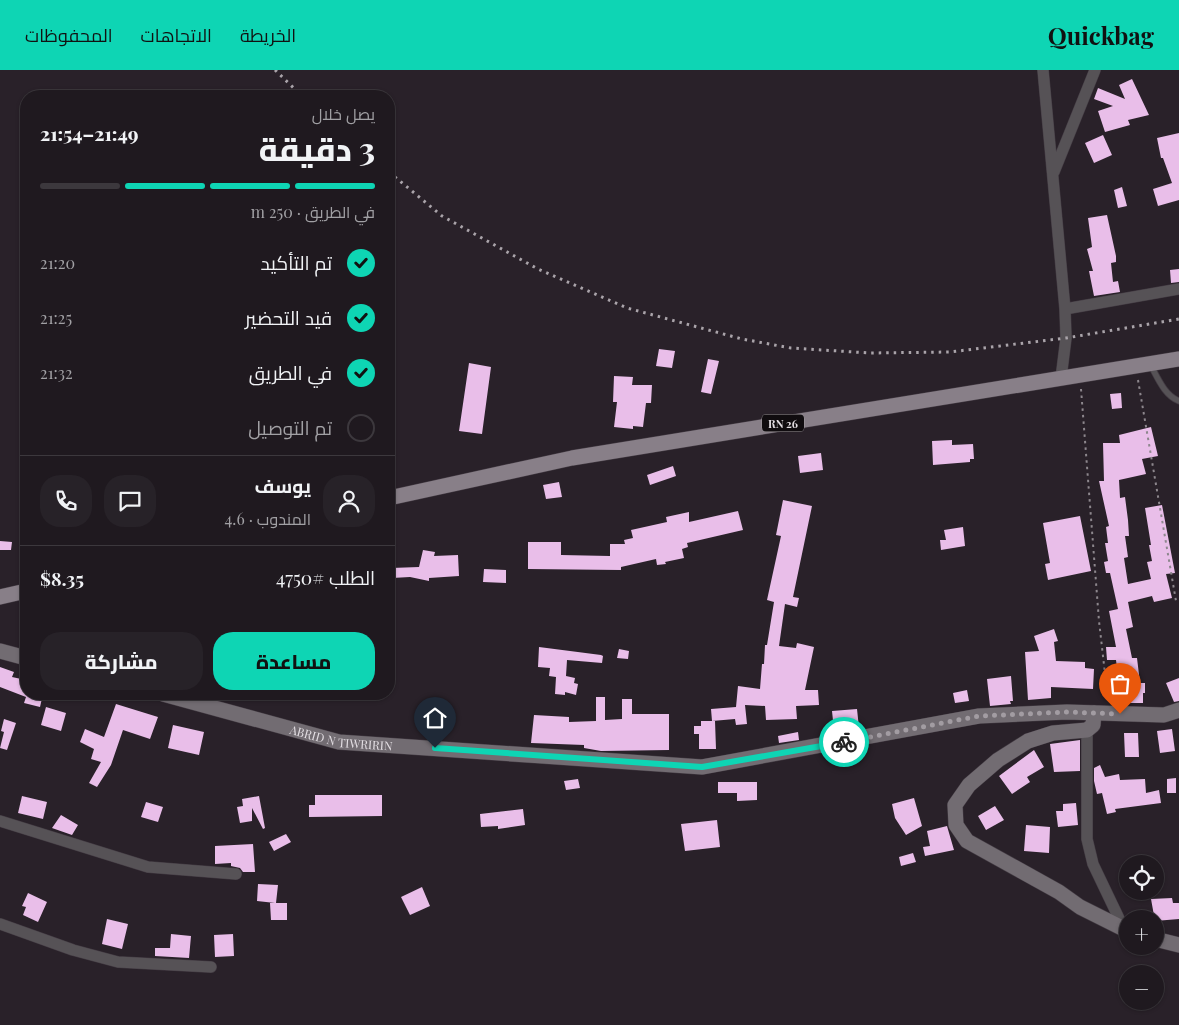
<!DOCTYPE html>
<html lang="ar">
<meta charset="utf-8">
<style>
body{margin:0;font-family:"Playfair Display",Cairo,serif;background:#272228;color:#f1f3f6;direction:rtl;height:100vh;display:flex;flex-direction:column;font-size:19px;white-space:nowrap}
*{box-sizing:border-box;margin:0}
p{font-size:16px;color:#a1a0a4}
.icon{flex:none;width:28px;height:28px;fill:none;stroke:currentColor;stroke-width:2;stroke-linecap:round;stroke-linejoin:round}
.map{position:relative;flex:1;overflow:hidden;direction:ltr}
.side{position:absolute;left:20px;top:20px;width:375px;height:610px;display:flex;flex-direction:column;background:#1f191f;border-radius:20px;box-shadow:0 1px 4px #0004,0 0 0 1px #3c383d;direction:rtl}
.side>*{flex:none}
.fabs{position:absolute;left:1119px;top:785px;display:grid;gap:10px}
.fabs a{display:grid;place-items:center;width:45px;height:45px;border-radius:50%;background:#1f191f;box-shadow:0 1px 4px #0004,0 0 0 1px #3c383d;font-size:25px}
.pin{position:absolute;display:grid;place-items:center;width:42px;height:42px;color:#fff;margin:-51px -21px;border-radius:50% 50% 50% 0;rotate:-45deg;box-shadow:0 0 5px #0007}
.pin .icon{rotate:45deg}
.courier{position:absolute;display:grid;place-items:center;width:50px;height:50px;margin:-25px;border:4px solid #0ed5b4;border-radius:50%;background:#fff;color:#222;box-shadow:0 1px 6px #0007}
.summary em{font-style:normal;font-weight:800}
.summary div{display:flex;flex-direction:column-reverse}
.summary{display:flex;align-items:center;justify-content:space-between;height:85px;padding:0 20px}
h1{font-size:32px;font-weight:800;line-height:38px}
.bar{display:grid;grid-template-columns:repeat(4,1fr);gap:8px 5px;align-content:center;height:60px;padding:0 20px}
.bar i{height:6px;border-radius:4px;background:#3c383d}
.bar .active{background:#0ed5b4}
.bar p{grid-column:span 4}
.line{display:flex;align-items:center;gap:12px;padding:0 20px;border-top:1px solid #3c383d}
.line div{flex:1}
.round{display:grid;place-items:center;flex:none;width:52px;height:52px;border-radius:20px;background:#272228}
ol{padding:0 20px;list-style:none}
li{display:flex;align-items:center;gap:15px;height:55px}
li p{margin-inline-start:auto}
li .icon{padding:5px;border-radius:50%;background:#0ed5b4;color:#111;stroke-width:4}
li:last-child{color:#a1a0a4}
li i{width:28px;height:28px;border:2px solid #3c383d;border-radius:50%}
.button{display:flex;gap:10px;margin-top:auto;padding:10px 20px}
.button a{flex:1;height:58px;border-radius:20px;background:#0ed5b4;color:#111;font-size:20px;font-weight:800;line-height:58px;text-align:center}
.button a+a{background:#272228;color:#f1f3f6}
header{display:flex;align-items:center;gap:30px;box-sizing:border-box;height:70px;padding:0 25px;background:#0ed5b4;color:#111}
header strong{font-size:24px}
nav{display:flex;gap:28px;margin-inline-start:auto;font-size:18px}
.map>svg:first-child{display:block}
.building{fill:#e9bee9}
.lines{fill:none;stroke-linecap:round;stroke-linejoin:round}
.lane-casing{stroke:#433b43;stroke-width:7}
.street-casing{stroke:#433b43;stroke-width:12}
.secondary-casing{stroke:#433b43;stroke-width:16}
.primary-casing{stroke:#433b43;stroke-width:16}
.path{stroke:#8d878d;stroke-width:2;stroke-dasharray:2.5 4;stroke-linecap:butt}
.lane{stroke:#565256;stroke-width:5.5}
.street{stroke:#565256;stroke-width:11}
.secondary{stroke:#726c72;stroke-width:15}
.primary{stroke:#887f88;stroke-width:15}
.rail{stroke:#aaa4aa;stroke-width:3;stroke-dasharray:2.5 5;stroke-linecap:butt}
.done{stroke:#a29ca2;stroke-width:5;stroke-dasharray:0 9}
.route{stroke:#0ed5b4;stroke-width:6}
.labels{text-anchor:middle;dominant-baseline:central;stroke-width:5;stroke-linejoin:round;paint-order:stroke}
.shield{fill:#100c0f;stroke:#a49fa3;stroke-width:1}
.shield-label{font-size:11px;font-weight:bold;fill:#e3dee3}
.street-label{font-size:12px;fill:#e3dee3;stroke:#100c0f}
</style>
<header>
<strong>Quickbag</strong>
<nav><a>الخريطة</a><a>الاتجاهات</a><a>المحفوظات</a></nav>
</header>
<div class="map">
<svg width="1179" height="955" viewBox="0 0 1179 955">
<rect width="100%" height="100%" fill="#292129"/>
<path class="building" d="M1132 9 1149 45 1128 50 1130 55 1105 62 1098 41 1113 36 1094 29 1098 18 1125 29 1119 15Z
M1179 63V130L1158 136 1153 119 1172 113 1163 88H1161L1157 68Z
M1103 65 1112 85 1094 93 1085 73Z
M1122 117 1127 136 1118 138 1114 120Z
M1107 145 1116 186V192L1111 193 1113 212 1118 211 1120 222 1094 226 1089 201H1093L1087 179 1092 177 1088 148Z
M1179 199V212L1171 213 1170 200Z
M659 279 675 281 672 298 656 296Z
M708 289 719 291 711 324 701 322Z
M469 293 491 297 482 364 459 361Z
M614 306 633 307 632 315H652L651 333H646L643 357 633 356V359L614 357 617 332H613Z
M1121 323 1122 338 1112 339 1110 324Z
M1151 357 1158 386 1142 389 1146 404 1119 410 1120 428 1125 427 1128 450 1129 466H1125L1128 487 1124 488 1128 514 1151 509 1147 492 1152 491 1149 475H1151L1145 438 1162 435 1175 503 1166 504 1172 528 1154 532 1152 526 1128 532 1133 557 1126 559 1132 588H1137L1140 613H1145V623H1143V633H1119V614L1116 590H1107L1106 577H1116L1109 541 1118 539 1110 503H1106L1104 492 1108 491 1105 473H1108L1106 457 1109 456 1099 411H1104L1103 373H1120L1119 365Z
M952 370V375L973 374 974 389H970V392L933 395 932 371Z
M821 383 823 400 800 403 798 386Z
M673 396 676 406 650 415 647 405Z
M559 412 562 427 546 429 543 415Z
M783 430 812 436 793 527 799 528 797 537 785 534 779 576 796 578 797 573 814 577 805 620H818L819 635 796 636 797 649 766 650 765 636 745 635 747 654 736 655 735 649 712 651 711 639 736 637 738 616 760 619 762 594H764L765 575H767L774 532 767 530 781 466 776 465Z
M738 441 743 460 687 473 688 477 682 479 684 488 665 492 666 494 657 495 656 489 621 497V500L528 499V472H561V485L610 486V474H625L624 470 633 468 631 460 667 452 666 447 689 442V452Z
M1080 446 1091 501 1048 510 1045 494 1050 493 1043 453Z
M963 457 965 476 941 480 940 470H946L944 460Z
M0 471 12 472 11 480H0Z
M423 480 435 482 434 486 458 485 459 506 429 508V511L410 507 392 508 391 498 419 497Z
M484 499 506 500V513L483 512Z
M1054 559 1058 571 1054 572 1056 591 1085 592V598L1094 599 1093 619 1051 617V628L1028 630 1025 582 1039 581 1034 566Z
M539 577 601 585 603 586 602 593 567 590 566 606 575 608 574 613 578 614 576 625 565 622V625L555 624 556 607 549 606 550 598 538 597Z
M619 579 629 581 628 589 617 588Z
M0 597 14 602 12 607 26 610V624H43L40 637 24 633 26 627 0 617Z
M1011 606 1013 631H1010L1011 634 990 636 987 609Z
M1179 608V631L1174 632 1166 613Z
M967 620 969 631 955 633 953 623Z
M596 627H605V650L622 649V629H632V644H669V680L601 681 584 678V675L531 673 534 645 569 647V652L596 651Z
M116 634 158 647 150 669 123 660 111 695 97 717 89 713 101 692 91 689 94 679 80 672 85 659 104 667Z
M46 637 66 643 61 661 41 655Z
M857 639 859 658 834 660 832 641Z
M4 649 16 653 7 680 0 678 4 662 1 661Z
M701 651H715L716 679H699V664H694V656H701Z
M173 655 204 662 199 685 168 678Z
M1172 659 1175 681 1160 683 1157 661Z
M798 662 799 670 779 673 778 666Z
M1124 663H1138L1139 687H1125Z
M1080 670V701L1054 702 1050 674Z
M1034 680 1044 697 1027 707 1030 712 1012 724 999 706Z
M1100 695 1105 707 1119 704 1120 710 1145 709 1146 723 1159 720 1161 733 1115 739 1116 742 1107 744 1102 723 1097 724 1094 711V698Z
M1176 708V723H1167V709Z
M578 709 580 718 566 720 564 711Z
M718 712H757V730L737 731V723H718Z
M315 725H382V746L309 747V735H315Z
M22 726 47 732 43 749 18 743Z
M259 726 265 758 263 759 252 738V751L240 753 237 737 243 736 242 729Z
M914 728 922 756 906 765 895 748 892 734Z
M146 732 163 737 158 752 141 747Z
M1076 733 1078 755 1058 757 1056 741H1063V734Z
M995 736 1004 750 986 760 978 746Z
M523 739 525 755 498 759V756L481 757 480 744Z
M61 745 78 755 72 765 52 758Z
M717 750 720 777 685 781 681 754Z
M1026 755 1050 757 1049 783 1024 781Z
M947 756 954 780 925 786 923 777 930 776 927 761Z
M286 764 291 772 274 781 269 772Z
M253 774 255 802H243L240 798 231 796V793L215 794V776Z
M913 783 916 792 901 796 899 787Z
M258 814 278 815 276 833H287V850H271L270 833H275L257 831Z
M422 817 430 836 410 845 401 827Z
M28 823 47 832 38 852 23 845 26 837 22 836Z
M1172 828 1173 833H1179V849L1155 851 1151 829Z
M107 849 128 854 122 879 102 874Z
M171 864 191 866 189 888 155 886V878H170Z
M233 864 234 886 215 887 214 865Z"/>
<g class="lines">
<g class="lane-casing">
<path id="lane" d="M1150 294C1158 308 1164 325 1179 331"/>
</g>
<g class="street-casing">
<path id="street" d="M1043 0 1065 239 1066 268 1061 308
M1054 102 1095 0
M1065 239 1179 219
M1087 660V769L1093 794 1125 861
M0 751 148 797 236 804
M0 854 73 880 118 892 211 897"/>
</g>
<g class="secondary-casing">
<g id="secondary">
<path d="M0 581 26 588"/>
<path id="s1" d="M163 624 339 672 702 697 979 646 1067 642 1164 645 1179 640"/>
<path d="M1094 643 1093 655 1087 660 1053 663 1028 671 998 690 969 715 955 735 956 755 967 771 1059 822 1080 837 1128 861"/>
<path d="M1155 869 1179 875"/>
</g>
</g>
<g class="primary-casing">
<path id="primary" d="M389 428 572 388 1179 289
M0 527 26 521"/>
</g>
<path class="path" d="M1138 310 1176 531
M1081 319 1099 551 1108 630"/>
<use href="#lane" class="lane"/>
<use href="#street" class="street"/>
<use href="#secondary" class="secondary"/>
<use href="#primary" class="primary"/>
<path class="rail" d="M275 0 302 26
M389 102 442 146 538 199 627 238 742 269 791 278 870 283 950 282 1066 268 1179 249"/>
</g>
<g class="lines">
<path class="done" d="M844 672 979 646 1067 642 1120 644"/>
<path class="route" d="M435 678 702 697 844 672"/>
</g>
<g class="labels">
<rect class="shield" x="762" y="344.5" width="42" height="17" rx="4"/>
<g class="shield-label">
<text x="783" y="353">RN 26</text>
</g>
<g class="street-label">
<text stroke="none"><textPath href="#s1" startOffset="184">ABRID N TIWRIRIN</textPath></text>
</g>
</g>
</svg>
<div class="fabs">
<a><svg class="icon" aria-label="locate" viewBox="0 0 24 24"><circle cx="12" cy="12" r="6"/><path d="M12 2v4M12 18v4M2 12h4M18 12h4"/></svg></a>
<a>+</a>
<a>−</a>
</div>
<div class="pin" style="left:1120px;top:644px;background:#ea580c"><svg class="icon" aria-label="bag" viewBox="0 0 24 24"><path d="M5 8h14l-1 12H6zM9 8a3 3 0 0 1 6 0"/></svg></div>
<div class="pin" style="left:435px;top:678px;background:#1f2937"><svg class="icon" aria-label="home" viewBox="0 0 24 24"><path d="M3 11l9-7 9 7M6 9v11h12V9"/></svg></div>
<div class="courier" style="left:844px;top:672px"><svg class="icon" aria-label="bike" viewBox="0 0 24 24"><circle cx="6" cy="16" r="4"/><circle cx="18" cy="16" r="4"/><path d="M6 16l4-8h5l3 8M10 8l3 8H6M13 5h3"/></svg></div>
<section class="side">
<div class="summary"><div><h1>3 دقيقة</h1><p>يصل خلال</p></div><em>21:49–21:54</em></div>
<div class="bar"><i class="active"></i><i class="active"></i><i class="active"></i><i></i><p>في الطريق · 250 m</p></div>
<ol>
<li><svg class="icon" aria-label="check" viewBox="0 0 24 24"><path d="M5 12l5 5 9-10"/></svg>تم التأكيد<p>21:20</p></li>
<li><svg class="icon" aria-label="check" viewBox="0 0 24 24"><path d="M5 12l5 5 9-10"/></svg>قيد التحضير<p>21:25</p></li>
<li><svg class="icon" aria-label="check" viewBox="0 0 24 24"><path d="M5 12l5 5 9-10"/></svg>في الطريق<p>21:32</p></li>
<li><i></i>تم التوصيل</li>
</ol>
<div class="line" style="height:90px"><a class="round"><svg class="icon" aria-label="person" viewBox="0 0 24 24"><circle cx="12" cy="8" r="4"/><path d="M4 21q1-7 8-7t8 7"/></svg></a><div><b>يوسف</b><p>المندوب · 4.6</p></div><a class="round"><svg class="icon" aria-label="chat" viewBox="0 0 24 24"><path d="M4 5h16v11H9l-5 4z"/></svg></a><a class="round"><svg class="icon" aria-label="phone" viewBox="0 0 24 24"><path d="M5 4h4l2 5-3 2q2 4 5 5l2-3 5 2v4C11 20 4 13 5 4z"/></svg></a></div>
<div class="line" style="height:65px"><div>الطلب #4750</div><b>$8.35</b></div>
<div class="button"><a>مساعدة</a><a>مشاركة</a></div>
</section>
</div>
